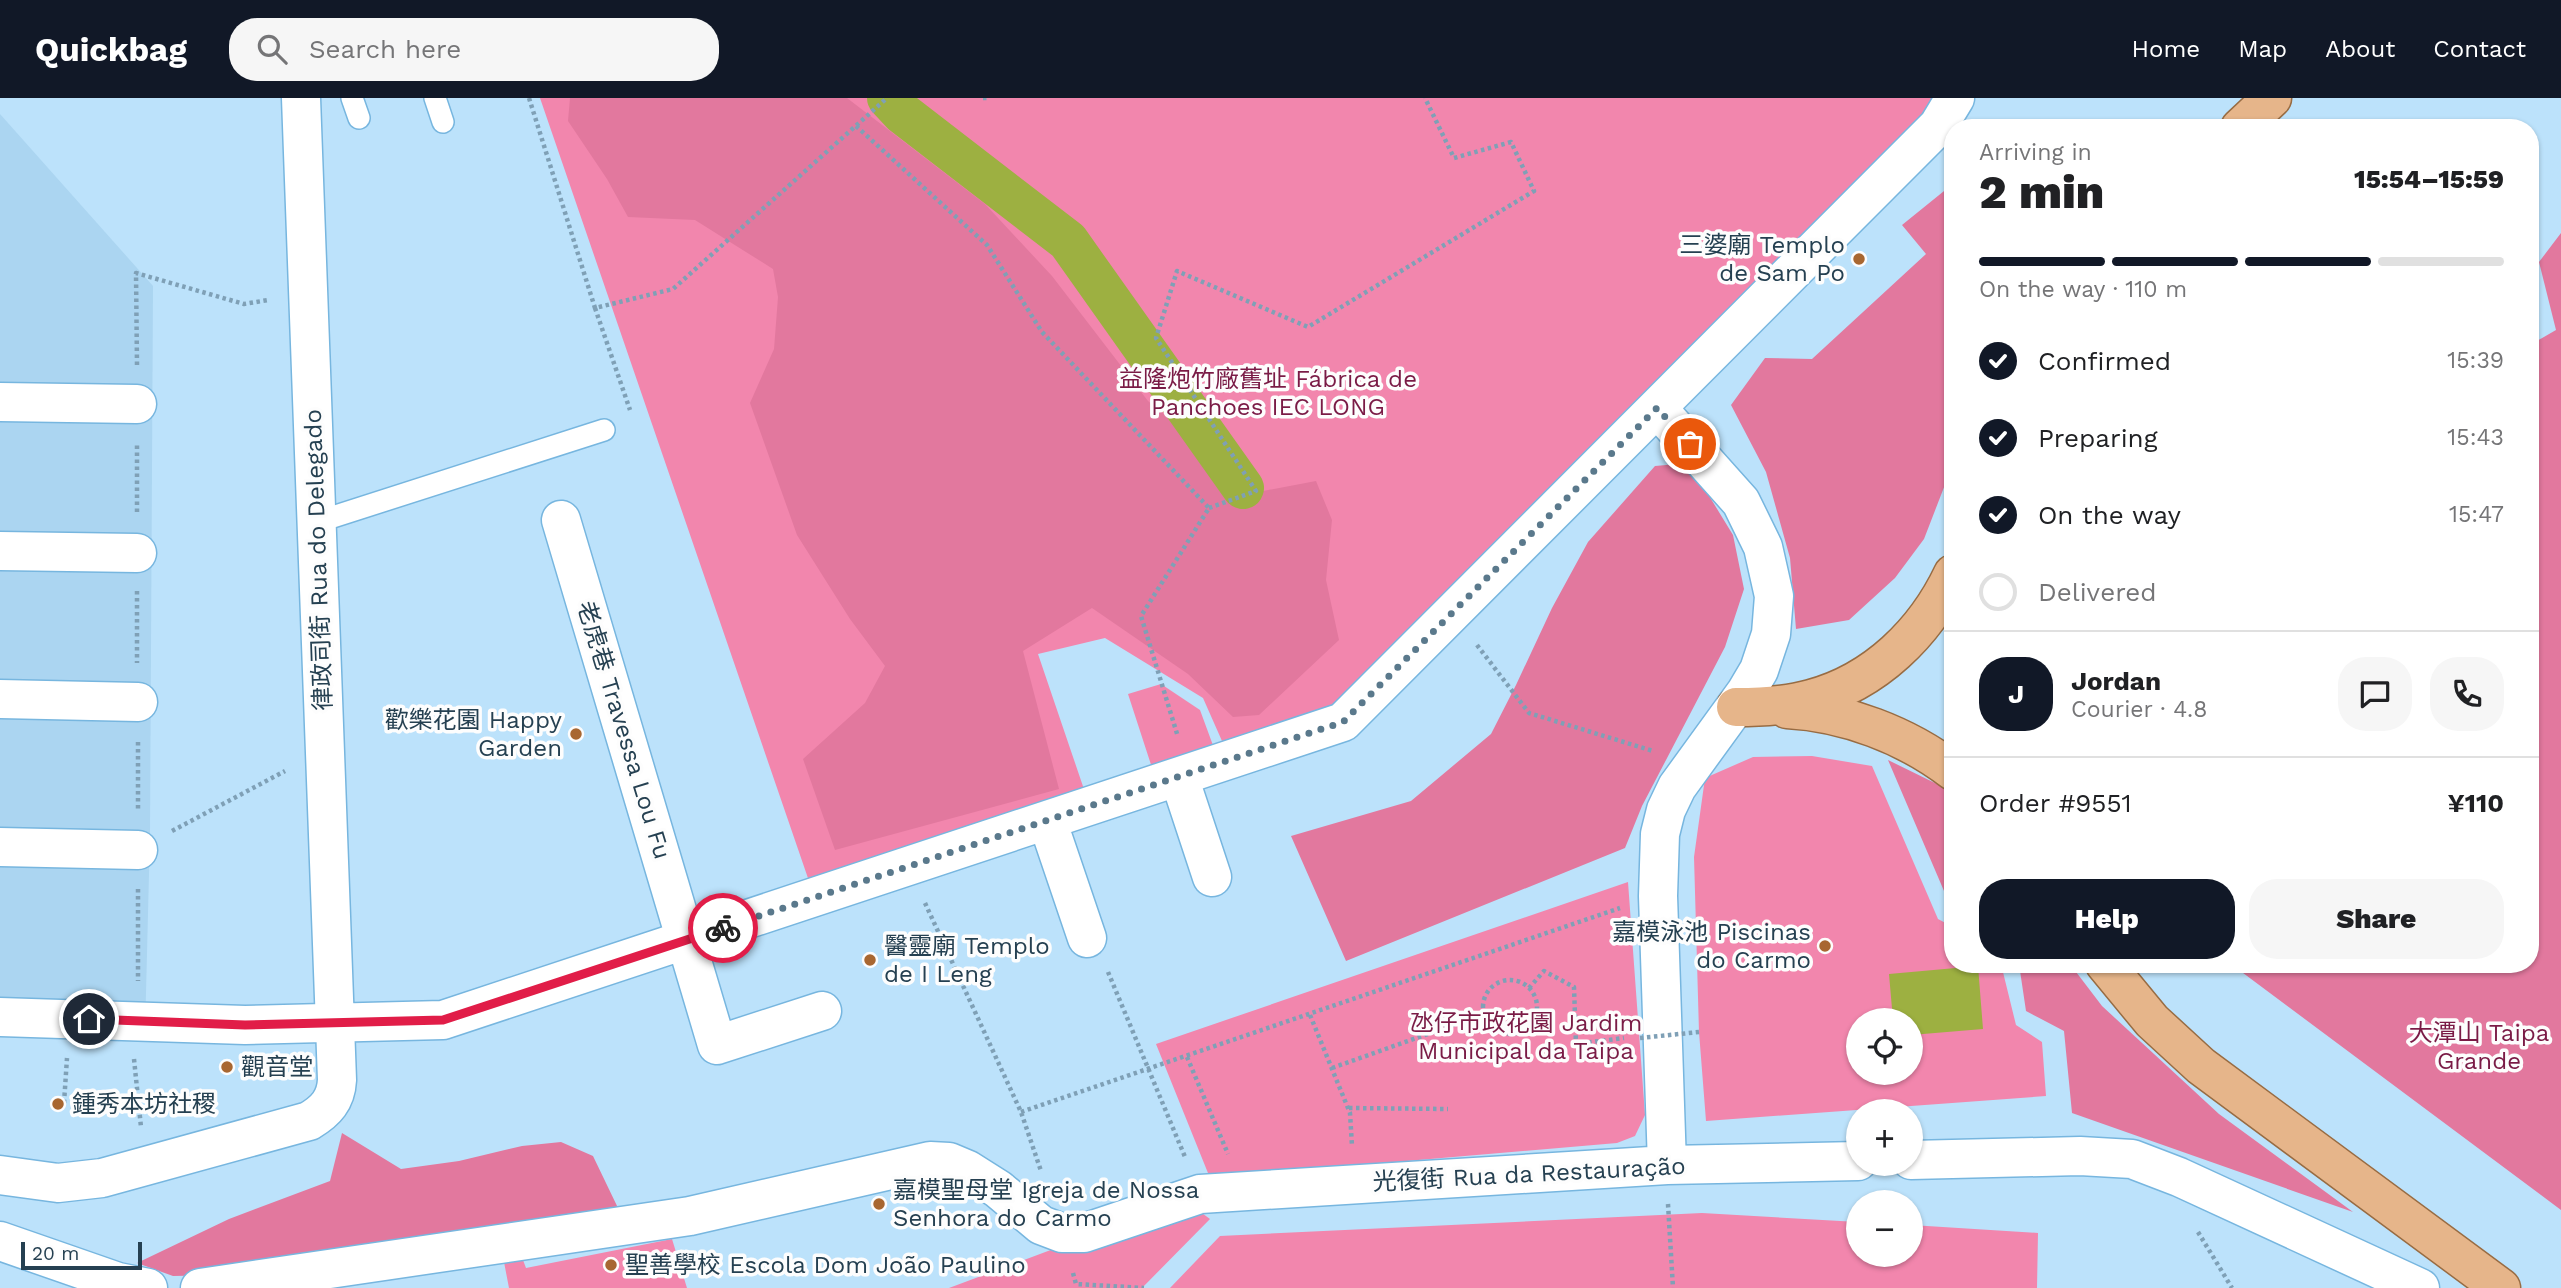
<!DOCTYPE html>
<meta charset="utf-8">
<style>
body{margin:0;font-family:"Work Sans","Noto Sans SC",sans-serif;background:#f6f6f6;color:#202124;height:100vh;display:flex;flex-direction:column;font-size:26px;white-space:nowrap}
*{box-sizing:border-box;margin:0}
p{font-size:23px;color:#757577}
.icon{flex:none;width:38px;height:38px;fill:none;stroke:currentColor;stroke-width:2;stroke-linecap:round;stroke-linejoin:round}
.map{position:relative;flex:1;overflow:hidden}
.drawer{position:absolute;left:1944px;top:21px;width:595px;height:854px;display:flex;flex-direction:column;background:#fff;border-radius:28px;box-shadow:0 2px 5px #0004}
.drawer>*{flex:none}
.buttons{position:absolute;left:1846px;top:910px;display:grid;gap:14px}
.buttons a{display:grid;place-items:center;width:77px;height:77px;border-radius:50%;background:#fff;box-shadow:0 2px 5px #0004;font-size:35px}
.scale{position:absolute;left:21px;bottom:18px;width:121px;box-sizing:border-box;padding-left:7px;border:4px solid #254051;border-top:0;font-size:19px;line-height:24px;white-space:nowrap;color:#254051;-webkit-text-stroke:5px #fdfdfd;paint-order:stroke}
.pin{position:absolute;display:grid;place-items:center;width:60px;height:60px;color:#fff;margin:-30px;border:4px solid #fff;border-radius:50%;box-shadow:0 2px 7px #0007}
.courier{position:absolute;display:grid;place-items:center;width:70px;height:70px;margin:-35px;border:5px solid #e11d48;border-radius:50%;background:#fff;color:#222;box-shadow:0 2px 9px #0007}
.head em{font-style:normal;font-weight:800}
.head div{display:flex;flex-direction:column-reverse}
.head{display:flex;align-items:center;justify-content:space-between;height:119px;padding:0 35px}
h1{font-size:46px;font-weight:800;line-height:52px}
.bar{display:grid;grid-template-columns:repeat(4,1fr);gap:10px 7px;align-content:center;height:84px;padding:0 35px}
.bar i{height:9px;border-radius:5px;background:#e0e0e0}
.bar .current{background:#111827}
.bar p{grid-column:span 4}
.line{display:flex;align-items:center;gap:18px;padding:0 35px;border-top:2px solid #e0e0e0}
.line div{flex:1}
.round{display:grid;place-items:center;flex:none;width:74px;height:74px;border-radius:28px;background:#f6f6f6}
ol{padding:0 35px;list-style:none}
li{display:flex;align-items:center;gap:21px;height:77px}
li p{margin-inline-start:auto}
li .icon{padding:7px;border-radius:50%;background:#111827;color:#fff;stroke-width:4}
li:last-child{color:#757577}
li i{width:38px;height:38px;border:4px solid #e0e0e0;border-radius:50%}
.primary-button{display:flex;gap:14px;margin-top:auto;padding:14px 35px}
.primary-button a{flex:1;height:80px;border-radius:28px;background:#111827;color:#fff;font-size:28px;font-weight:800;line-height:80px;text-align:center}
.primary-button a+a{background:#f6f6f6;color:#202124}
header{display:flex;align-items:center;gap:42px;box-sizing:border-box;height:98px;padding:0 35px;background:#111827;color:#fff}
header strong{font-size:33px}
nav{display:flex;gap:38px;margin-inline-start:auto;font-size:24px}
.search{width:490px;height:63px;background:#f6f6f6;display:flex;align-items:center;gap:18px;box-sizing:border-box;padding:0 24px;border-radius:28px;color:#757577;font-size:26px}
.map>svg:first-child{display:block}
.built{fill:#abd5f1}
.green{fill:#f286ad;fill-rule:evenodd}
.forest{fill:#e2789e}
.water{fill:#9db041}
.lines{fill:none;stroke-linecap:round;stroke-linejoin:round}
.canal{stroke:#9db041;stroke-width:42}
.lane-casing{stroke:#77b6df;stroke-width:24}
.street-casing{stroke:#77b6df;stroke-width:41}
.primary-casing{stroke:#986c43;stroke-width:41}
.path{stroke:#7fa0b6;stroke-width:4.5;stroke-dasharray:3.5 3.5;stroke-linecap:butt}
.lane{stroke:#fff;stroke-width:21}
.street{stroke:#fff;stroke-width:38}
.primary{stroke:#e6b58a;stroke-width:38}
.path-bridge{stroke:#7fa0b6;stroke-width:4.5;stroke-dasharray:3.5 3.5;stroke-linecap:butt}
.done{stroke:#5a798c;stroke-width:7;stroke-dasharray:0 12.6}
.route{stroke:#e11d48;stroke-width:9}
.poi-dot{fill:#a86731;stroke:#fdfdfd;stroke-width:2.5}
.labels{text-anchor:middle;dominant-baseline:central;stroke-width:7;stroke-linejoin:round;paint-order:stroke}
.poi-label{font-size:24px;fill:#254051;stroke:#fdfdfd;text-anchor:start}
.park-label{font-size:24px;fill:#7a1b46;stroke:#fdfdfd}
.street-label{font-size:24px;fill:#254051;stroke:#fdfdfd}
</style>
<header>
<strong>Quickbag</strong>
<div class="search"><svg class="icon" aria-label="search" viewBox="0 0 24 24"><circle cx="10" cy="10" r="6"/><path d="M15 15l6 6"/></svg>Search here</div>
<nav><a>Home</a><a>Map</a><a>About</a><a>Contact</a></nav>
</header>
<div class="map">
<svg width="2561" height="1190" viewBox="0 0 2561 1190">
<rect width="100%" height="100%" fill="#bce2fb"/>
<path class="built" d="M0 16 153 188 150 736 145 935 0 930Z"/>
<path class="green" d="M540 0H1945L1331 614 1222 643 1203 600 1105 540 1038 556 1089 706 810 786Z
M1161 586 1200 612 1218 661 1156 682 1128 596Z
M1812 658 1872 668 1938 821 1953 829V866H2001L2016 927 2042 944 2046 998 1706 1023 1699 934 1694 759 1705 680 1753 659ZM1858 922H1911V975H1858Z
M1628 784 1645 1017 1635 1038 1617 1045 1210 1080 1156 946Z
M1195 1110 1210 1121 1142 1190H949L1064 1147Z
M1702 1115 1858 1124V1157H1911V1127L2038 1135 2037 1190H1170L1220 1138Z
M672 1141 687 1190H509L504 1164 523 1162 526 1170Z"/>
<path class="forest" d="M570 0H847L985 106 1052 178 1148 303 1258 394 1316 383 1332 422 1326 482 1339 542 1259 617 1233 619 1188 576 1092 510 1023 553 1059 691 835 752 803 661 865 605 885 568 850 521 797 437 750 305 774 251 778 199 773 171 695 122 628 119 607 81 568 23Z
M1949 89 1953 91V366L1924 441 1895 480 1849 522 1796 531 1790 460 1766 374 1731 307 1765 260 1812 261 1926 156 1902 127Z
M2561 135V1112L2231 866H2530V247L2556 232 2539 164Z
M1689 365 1733 437 1744 491 1725 549 1642 708 1625 750 1346 863 1291 738 1411 703 1491 636 1516 587 1552 510 1588 444 1655 368Z
M1888 662 1939 687 1953 697V814Z
M2019 866H2070L2102 908 2219 1016 2353 1114 2072 1015 2064 933 2026 913Z
M342 1035 401 1071 459 1063 522 1048 561 1044 593 1058 618 1110 224 1177 173 1178 137 1165 229 1121 330 1083Z"/>
<path class="water" d="M1978 868 1983 931 1911 937V922H1893L1889 876Z"/>
<g class="lines">
<path class="canal" d="M888 0 902 15 1068 143 1243 390"/>
<g class="lane-casing">
<path id="lane" d="M352 0 359 20
M435 0 443 24
M317 424 604 332"/>
</g>
<g class="street-casing">
<path id="street" d="M0 304 137 306
M1657 310 1741 404 1763 449 1774 498 1771 536 1759 572 1746 594 1677 689 1666 712 1660 736 1658 798 1667 1067
M561 422 717 947 822 913
M0 453 137 455
M0 601 138 604
M1179 679 1212 779
M1047 722 1087 840
M0 749 138 752
M0 919 245 927 443 922 1343 624 1938 28 1955 0
M1911 1062 2080 1058 2132 1061 2179 1079 2420 1190
M0 1077 58 1085 102 1080 309 1023C326 1013 336 1002 337 982L301 0
M0 1143 118 1184 148 1190
M200 1190 690 1118 930 1063 949 1064 968 1072 998 1091 1041 1127 1062 1135H1084L1200 1096 1667 1067 1858 1063"/>
</g>
<g class="primary-casing">
<path id="primary" d="M2240 30 2272 0
M1736 609C1761 609 1786 608 1811 601 1875 584 1925 535 1953 476
M1787 611C1845 614 1906 637 1953 673
M2105 866 2152 923 2201 968 2501 1190"/>
</g>
<path class="path" d="M529 0 595 210 673 191 887 0
M983 0H987
M856 28 987 147 1042 234 1209 410 1141 518 1178 639
M595 210 630 312
M137 267 136 175 244 206 268 202
M1209 410 1256 393 1156 240 1177 173 1308 229 1534 93 1511 44 1454 60 1425 0
M137 414V346
M137 493V565
M1477 547 1529 615 1653 653
M138 644V712
M172 733 285 673
M138 791V883
M925 805 1021 1014 1041 1073
M1108 874 1185 1059
M1483 909a27 27 0 1 1 54 0a27 27 0 1 1-54 0Z
M1529 890 1544 873 1574 889 1576 946 1624 940
M1310 917 1350 1015 1352 1048
M1187 959 1228 1056
M134 961 141 1029
M1332 970 1484 916
M64 1005 67 960
M1349 1010 1448 1011
M1021 1014 1620 810
M1668 1106 1673 1190
M2198 1134 2232 1190
M1073 1175 1076 1186 1144 1190"/>
<use href="#lane" class="lane"/>
<use href="#street" class="street"/>
<use href="#primary" class="primary"/>
<path class="path-bridge" d="M1640 940 1699 934"/>
</g>
<g class="lines">
<path class="done" d="M723 830 1343 624 1657 310 1690 346"/>
<path class="route" d="M89 921 245 927 443 922 723 830"/>
</g>
<g class="poi-dot">
<circle cx="1859" cy="161" r="7"/>
<circle cx="576" cy="636" r="7"/>
<circle cx="1825" cy="848" r="7"/>
<circle cx="870" cy="862" r="7"/>
<circle cx="227" cy="969" r="7"/>
<circle cx="58" cy="1006" r="7"/>
<circle cx="879" cy="1106" r="7"/>
<circle cx="611" cy="1167" r="7"/>
</g>
<g class="labels">
<g class="poi-label">
<text x="1845" y="147" text-anchor="end">三婆廟 Templo<tspan x="1845" dy="28">de Sam Po</tspan></text>
<text x="562" y="622" text-anchor="end">歡樂花園 Happy<tspan x="562" dy="28">Garden</tspan></text>
<text x="1811" y="834" text-anchor="end">嘉模泳池 Piscinas<tspan x="1811" dy="28">do Carmo</tspan></text>
<text x="884" y="848">醫靈廟 Templo<tspan x="884" dy="28">de I Leng</tspan></text>
<text x="241" y="969">觀音堂</text>
<text x="72" y="1006">鍾秀本坊社稷</text>
<text x="893" y="1092">嘉模聖母堂 Igreja de Nossa<tspan x="893" dy="28">Senhora do Carmo</tspan></text>
<text x="625" y="1167">聖善學校 Escola Dom João Paulino</text>
</g>
<g class="park-label">
<text x="1268" y="281">益隆炮竹廠舊址 Fábrica de<tspan x="1268" dy="28">Panchoes IEC LONG</tspan></text>
<text x="1526" y="925">氹仔市政花園 Jardim<tspan x="1526" dy="28">Municipal da Taipa</tspan></text>
<text x="2479" y="935">大潭山 Taipa<tspan x="2479" dy="28">Grande</tspan></text>
</g>
<g class="street-label">
<text transform="translate(318 462) rotate(-92)">律政司街 Rua do Delegado</text>
<text transform="translate(624 632) rotate(73)">老虎巷 Travessa Lou Fu</text>
<text transform="translate(1529 1076) rotate(-3)">光復街 Rua da Restauração</text>
</g>
</g>
</svg>
<div class="buttons">
<a><svg class="icon" aria-label="locate" viewBox="0 0 24 24"><circle cx="12" cy="12" r="6"/><path d="M12 2v4M12 18v4M2 12h4M18 12h4"/></svg></a>
<a>+</a>
<a>−</a>
</div>
<div class="scale">20 m</div>
<div class="pin" style="left:1690px;top:346px;background:#ea580c"><svg class="icon" aria-label="bag" viewBox="0 0 24 24"><path d="M5 8h14l-1 12H6zM9 8a3 3 0 0 1 6 0"/></svg></div>
<div class="pin" style="left:89px;top:921px;background:#1f2937"><svg class="icon" aria-label="home" viewBox="0 0 24 24"><path d="M3 11l9-7 9 7M6 9v11h12V9"/></svg></div>
<div class="courier" style="left:723px;top:830px"><svg class="icon" aria-label="bike" viewBox="0 0 24 24"><circle cx="6" cy="16" r="4"/><circle cx="18" cy="16" r="4"/><path d="M6 16l4-8h5l3 8M10 8l3 8H6M13 5h3"/></svg></div>
<section class="drawer">
<div class="head"><div><h1>2 min</h1><p>Arriving in</p></div><em>15:54–15:59</em></div>
<div class="bar"><i class="current"></i><i class="current"></i><i class="current"></i><i></i><p>On the way · 110 m</p></div>
<ol>
<li><svg class="icon" aria-label="check" viewBox="0 0 24 24"><path d="M5 12l5 5 9-10"/></svg>Confirmed<p>15:39</p></li>
<li><svg class="icon" aria-label="check" viewBox="0 0 24 24"><path d="M5 12l5 5 9-10"/></svg>Preparing<p>15:43</p></li>
<li><svg class="icon" aria-label="check" viewBox="0 0 24 24"><path d="M5 12l5 5 9-10"/></svg>On the way<p>15:47</p></li>
<li><i></i>Delivered</li>
</ol>
<div class="line" style="height:126px"><b class="round" style="background:#111827;color:#fff">J</b><div><b>Jordan</b><p>Courier · 4.8</p></div><a class="round"><svg class="icon" aria-label="chat" viewBox="0 0 24 24"><path d="M4 5h16v11H9l-5 4z"/></svg></a><a class="round"><svg class="icon" aria-label="phone" viewBox="0 0 24 24"><path d="M5 4h4l2 5-3 2q2 4 5 5l2-3 5 2v4C11 20 4 13 5 4z"/></svg></a></div>
<div class="line" style="height:91px"><div>Order #9551</div><b>¥110</b></div>
<div class="primary-button"><a>Help</a><a>Share</a></div>
</section>
</div>
